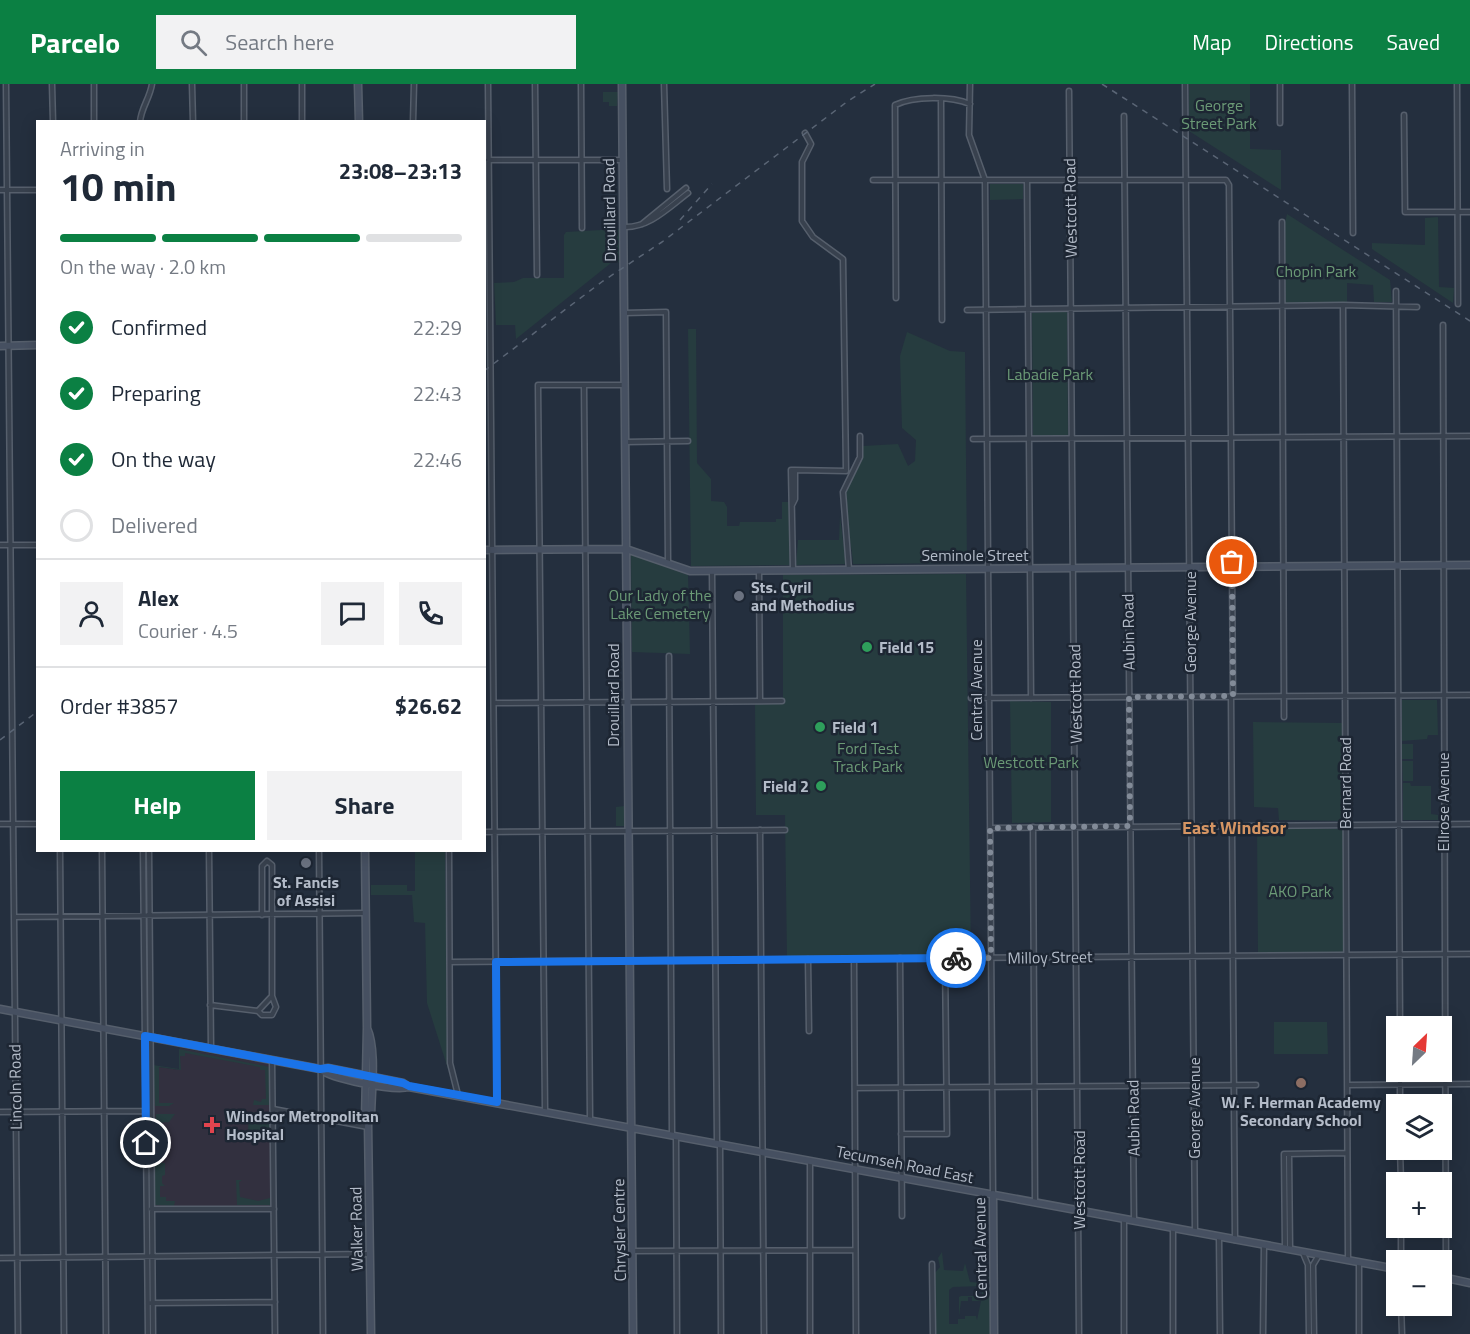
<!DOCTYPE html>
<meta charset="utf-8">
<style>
body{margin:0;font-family:"Titillium Web",sans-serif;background:#f2f2f3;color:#1f2937;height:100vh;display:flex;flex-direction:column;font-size:22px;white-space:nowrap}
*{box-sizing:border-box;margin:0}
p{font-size:20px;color:#747a83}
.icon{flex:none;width:33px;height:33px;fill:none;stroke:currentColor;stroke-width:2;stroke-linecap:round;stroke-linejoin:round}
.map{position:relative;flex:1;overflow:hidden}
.details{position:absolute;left:36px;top:36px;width:450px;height:732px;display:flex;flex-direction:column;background:#fff;border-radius:0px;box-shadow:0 3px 15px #0003}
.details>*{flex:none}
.needle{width:39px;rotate:25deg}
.tools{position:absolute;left:1386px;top:932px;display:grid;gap:12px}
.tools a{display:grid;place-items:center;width:66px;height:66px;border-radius:0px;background:#fff;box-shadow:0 3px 15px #0003;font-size:30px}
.pin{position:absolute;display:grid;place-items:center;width:51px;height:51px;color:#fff;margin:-26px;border:3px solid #fff;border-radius:50%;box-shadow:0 2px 6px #0007}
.courier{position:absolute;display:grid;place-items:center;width:60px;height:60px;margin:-30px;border:4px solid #1a73e8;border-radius:50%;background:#fff;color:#222;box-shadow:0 2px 8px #0007}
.head em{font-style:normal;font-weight:700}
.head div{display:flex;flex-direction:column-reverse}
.head{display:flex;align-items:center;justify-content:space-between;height:102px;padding:0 24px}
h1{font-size:39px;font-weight:700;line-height:45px}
.bar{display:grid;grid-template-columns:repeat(4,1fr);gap:9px 6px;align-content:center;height:72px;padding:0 24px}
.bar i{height:8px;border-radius:4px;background:#e0e1e3}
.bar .selected{background:#0b8043}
.bar p{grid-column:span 4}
.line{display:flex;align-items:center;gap:15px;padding:0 24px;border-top:2px solid #e0e1e3}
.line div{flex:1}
.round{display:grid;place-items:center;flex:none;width:63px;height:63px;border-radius:0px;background:#f2f2f3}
ol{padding:0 24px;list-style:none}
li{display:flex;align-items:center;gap:18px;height:66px}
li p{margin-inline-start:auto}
li .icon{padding:6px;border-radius:50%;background:#0b8043;color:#fff;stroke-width:4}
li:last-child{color:#747a83}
li i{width:33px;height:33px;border:3px solid #e0e1e3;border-radius:50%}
.action{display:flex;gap:12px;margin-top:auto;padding:12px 24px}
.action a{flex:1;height:69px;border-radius:0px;background:#0b8043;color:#fff;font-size:24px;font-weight:700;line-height:69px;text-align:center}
.action a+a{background:#f2f2f3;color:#1f2937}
header{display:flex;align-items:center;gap:36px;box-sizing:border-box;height:84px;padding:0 30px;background:#0b8043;color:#fff}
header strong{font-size:28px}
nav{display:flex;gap:33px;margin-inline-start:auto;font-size:21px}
.search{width:420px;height:54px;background:#f2f2f3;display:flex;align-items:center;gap:15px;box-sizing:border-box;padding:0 21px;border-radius:0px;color:#747a83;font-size:22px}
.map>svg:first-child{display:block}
.medical{fill:#32303f}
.green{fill:#263c3f}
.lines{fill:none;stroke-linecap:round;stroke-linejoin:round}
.street-casing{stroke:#565f6c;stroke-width:7}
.secondary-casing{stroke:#565f6c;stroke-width:9}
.street{stroke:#38414e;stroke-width:4}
.secondary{stroke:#465061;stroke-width:6}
.rail{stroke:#5a6575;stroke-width:1.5;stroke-dasharray:6 6;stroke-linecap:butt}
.done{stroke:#828b98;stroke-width:6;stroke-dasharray:0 10.8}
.route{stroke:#1a73e8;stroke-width:8}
.worship-dot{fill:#6b7280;stroke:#1d2633;stroke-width:2}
.leisure-dot{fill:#2e9e5b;stroke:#1d2633;stroke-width:2}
.education-dot{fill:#8d6e63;stroke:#1d2633;stroke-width:2}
.health-dot{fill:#e0444e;stroke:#1d2633;stroke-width:2}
.labels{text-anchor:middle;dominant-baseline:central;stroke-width:5;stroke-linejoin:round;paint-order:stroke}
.park-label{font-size:16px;fill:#6b9a76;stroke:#1d2633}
.street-label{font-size:16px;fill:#b4bcc9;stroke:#1d2633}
.poi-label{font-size:16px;font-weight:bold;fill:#b4bcc9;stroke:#1d2633;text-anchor:start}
.neighbourhood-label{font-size:18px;font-weight:bold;fill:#d59563;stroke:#1d2633}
</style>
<header>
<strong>Parcelo</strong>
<div class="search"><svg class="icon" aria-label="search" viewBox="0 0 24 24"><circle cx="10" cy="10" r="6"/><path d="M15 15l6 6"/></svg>Search here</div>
<nav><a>Map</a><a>Directions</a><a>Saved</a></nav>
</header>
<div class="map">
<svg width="1470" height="1250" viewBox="0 0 1470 1250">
<rect width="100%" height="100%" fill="#242f3e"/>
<path class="medical" d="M180 964 270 980 272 1119 269 1122H154L152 982 180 986Z"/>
<path class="green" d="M1189 0H1250V65L1281 66V106L1189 47Z
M603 8H618L617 22H609V18H603Z
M990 100H1023V115L990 116Z
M1287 130 1390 196 1392 218H1374L1373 201 1347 199V218L1285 219 1284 143Z
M1438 133 1439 203 1454 204 1453 219 1372 165V159L1425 161V134Z
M619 145 620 178 611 179 516 255 515 241H496L494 199 514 198 523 194H564V151L566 148Z
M1067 227 1068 351 1033 352 1032 229Z
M688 245H696L697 379 711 395V417L724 418 727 423V442H739L740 438H776V435H782V418H789L790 481 691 482Z
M907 248 950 267 965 268 967 479 853 480C852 457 842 433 846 410 848 393 861 381 863 362L898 360 908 382 915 377 916 356 902 344 900 272Z
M840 432 846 480 796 481 798 456H839Z
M631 471 688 491 690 570 632 568Z
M966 490 971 873 787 874 785 731H756L755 620 783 619V491Z
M1402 616H1437L1438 651H1428L1427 655 1402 657Z
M1010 617 1051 618V738L1012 739Z
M1253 638 1343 639 1344 737 1279 736 1278 724 1254 723Z
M1402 660H1413V675H1402Z
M1402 677H1413V697H1403Z
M1403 699H1410L1411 702H1431V730L1438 731V736H1403Z
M624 722V742H616V723Z
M1257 744 1343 745 1344 868 1258 870Z
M415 767H445L448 985 427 919 425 839 414 838 412 811H371V801H407V807H415Z
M1274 938H1327L1328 970H1274Z
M179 965 270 983 271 1021H253L254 1016 261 1018 262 1015H266L265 986H260V983L185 969V972H180L181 986 159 983V1019H174L169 1022H155L153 981 179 985Z
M249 1028 271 1030V1050L251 1052 248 1049Z
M156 1030H175L169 1038 157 1039V1055L154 1054Z
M157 1058V1065H168L164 1067 161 1079H165V1091L162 1092V1099L165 1102H160V1113H166V1117H175L174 1122 155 1121 154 1059Z
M236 1096H242L239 1098 240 1113 258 1117 270 1114V1121H237Z
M942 1168 944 1186 963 1187 965 1179 970 1198 981 1199V1193L990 1192V1204L982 1205 981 1202 953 1203 949 1206V1240H958V1235H965V1232H976L977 1236 981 1217H972V1213H968V1217H961L959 1232V1213L961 1212H982V1208L991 1210V1250H935L934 1190 940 1183 938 1174Z"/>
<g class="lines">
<g class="street-casing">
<path id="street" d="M6 0 18 1250
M52 0 53 38
M192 0 193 38
M244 0V38
M302 0V38
M488 0 497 1018
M535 0 537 191
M581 0 582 144
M664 0 667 105
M970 0 969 51 985 96 993 1110
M1185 0 1195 1148
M1280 0V39
M1352 0 1353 149
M1457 0 1458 220
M1069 7 1079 1250
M941 16 942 236
M1404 31 1405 128H1470
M1124 32 1134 1137
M94 38V0
M140 38C141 24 150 14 152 0
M413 38 414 0
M488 76H622
M873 96H1226L1229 101 1233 612
M1027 96 1031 614
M0 106H38
M1282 138 1284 633
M642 140 686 104
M624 143C649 144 668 124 688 109
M1396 207 1400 942
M896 214 895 21C914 12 951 12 970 20
M1343 221 1348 1176
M967 226 1343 221 1417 223
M624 229 666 228 668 479
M1443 241 1446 1193
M584 301 590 1034
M973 355 1470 352
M625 358 688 357
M795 386 846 387 843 175 813 153 802 137V78L811 60 805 49
M792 421 795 415V386
M0 461H38
M793 486 791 386H795
M849 486 843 408 860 373V352
M712 487 717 1058
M759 487 760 616
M669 572 672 1050
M1231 612 1235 1156
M971 614 1470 611
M494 619 782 617
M0 740H38
M1033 743 1035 1118
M990 744 1470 740
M760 746 764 1250
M484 748 785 746
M60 766 64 1250
M102 766 106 1250
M143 766 148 1250
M149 766 153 1250
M209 766 211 964
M319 766 323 1250
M449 766 450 979 458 1011
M14 833 365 829
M900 874 902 1132
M808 875 809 947
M854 875 856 1250
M450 878 1470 870
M210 921 258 927 272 912V781L267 777 262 782V831
M258 927 262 931H272L276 923 272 912
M272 976 275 1250
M1400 987V1020
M1347 1001 1470 1000
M855 1004 1256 1001
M273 1025 368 1043
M545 1026 538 301H624
M0 1028 146 1027
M901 1050H947L945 874
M676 1052 677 1250
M720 1060 721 1250
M1400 1065 1401 1098
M1289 1070 1290 1165
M810 1077V1250
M151 1125H274
M1124 1135V1250
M1401 1143V1176
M1219 1153 1220 1250
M1285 1164 1284 1070 1347 1069
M633 1167 855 1166
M1303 1169 1308 1181 1309 1250
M0 1174 370 1170
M1359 1179V1250
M932 1180 933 1250
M151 1219 275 1218
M1401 1221 1402 1250
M1173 1250V1144
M1263 1250 1264 1161
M1314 1250 1313 1181 1319 1171"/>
</g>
<g class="secondary-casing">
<path id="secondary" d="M358 0 359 38
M622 0 633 1250
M0 262 38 261
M484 466 626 465 690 487 1470 481
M365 766 367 944 365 1035 368 1039 371 1250
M0 925 320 985 328 984 403 999 409 1003 1396 1185
M367 944C377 966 371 1010 371 1035L368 1039
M320 985C332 995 393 1007 409 1003
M993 1110 994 1250
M1442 1193 1470 1199"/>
</g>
<use href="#street" class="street"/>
<use href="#secondary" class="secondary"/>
<path class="rail" d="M1102 0 1470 237
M680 136 712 100
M484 287 603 197 662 158 848 17 875 0
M0 656 38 627"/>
</g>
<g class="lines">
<path class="done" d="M956 874H991L990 744 1130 742 1129 613 1233 612 1232 478"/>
<path class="route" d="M146 1059 145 952 320 985 328 984 403 999 409 1002 497 1018 496 878 956 874"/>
</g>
<g class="worship-dot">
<circle cx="739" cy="512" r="6"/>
<circle cx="306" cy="779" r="6"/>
</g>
<g class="leisure-dot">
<circle cx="867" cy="563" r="6"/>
<circle cx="820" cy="643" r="6"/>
<circle cx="821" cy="702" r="6"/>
</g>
<circle class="education-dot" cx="1301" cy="999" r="6"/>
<path class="health-dot" d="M209 1032h6v6h6v6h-6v6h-6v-6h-6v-6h6z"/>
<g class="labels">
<g class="park-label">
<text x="1219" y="21">George<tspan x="1219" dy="18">Street Park</tspan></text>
<text x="1316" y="187">Chopin Park</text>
<text x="1050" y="290">Labadie Park</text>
<text x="660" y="511">Our Lady of the<tspan x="660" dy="18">Lake Cemetery</tspan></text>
<text x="868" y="664">Ford Test<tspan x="868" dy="18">Track Park</tspan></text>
<text x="1031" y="678">Westcott Park</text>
<text x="1300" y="807">AKO Park</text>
</g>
<g class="street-label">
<text transform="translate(1070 124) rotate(-91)">Westcott Road</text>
<text transform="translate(609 126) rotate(-91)">Drouillard Road</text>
<text x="975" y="471">Seminole Street</text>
<text transform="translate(1190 538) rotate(-90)">George Avenue</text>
<text transform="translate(1128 548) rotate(-91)">Aubin Road</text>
<text transform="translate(976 606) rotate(-90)">Central Avenue</text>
<text transform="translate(1075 610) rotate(-91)">Westcott Road</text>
<text transform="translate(613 611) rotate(-90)">Drouillard Road</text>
<text transform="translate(1345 699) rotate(-90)">Bernard Road</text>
<text transform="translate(1443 718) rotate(-90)">Ellrose Avenue</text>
<text transform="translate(1050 873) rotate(-1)">Milloy Street</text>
<text transform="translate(15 1003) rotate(-91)">Lincoln Road</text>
<text transform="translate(1194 1024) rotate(-90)">George Avenue</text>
<text transform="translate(1133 1034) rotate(-91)">Aubin Road</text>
<text transform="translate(905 1080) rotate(11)">Tecumseh Road East</text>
<text transform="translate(1079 1096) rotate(-90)">Westcott Road</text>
<text transform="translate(356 1145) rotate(-91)">Walker Road</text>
<text transform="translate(619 1146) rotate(-91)">Chrysler Centre</text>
<text transform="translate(980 1164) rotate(-91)">Central Avenue</text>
</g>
<g class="poi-label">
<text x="751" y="503">Sts. Cyril<tspan x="751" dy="18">and Methodius</tspan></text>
<text x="879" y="563">Field 15</text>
<text x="832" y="643">Field 1</text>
<text x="809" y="702" text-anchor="end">Field 2</text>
<text x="306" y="798" text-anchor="middle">St. Fancis<tspan x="306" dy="18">of Assisi</tspan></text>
<text x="1301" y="1018" text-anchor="middle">W. F. Herman Academy<tspan x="1301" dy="18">Secondary School</tspan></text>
<text x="226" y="1032">Windsor Metropolitan<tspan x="226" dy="18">Hospital</tspan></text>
</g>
<g class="neighbourhood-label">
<text x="1234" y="743">East Windsor</text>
</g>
</g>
</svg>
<div class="tools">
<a><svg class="needle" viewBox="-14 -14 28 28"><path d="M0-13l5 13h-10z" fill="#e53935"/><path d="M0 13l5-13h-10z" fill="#747a83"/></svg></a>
<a><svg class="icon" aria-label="layers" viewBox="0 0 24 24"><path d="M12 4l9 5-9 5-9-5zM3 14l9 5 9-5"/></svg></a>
<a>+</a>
<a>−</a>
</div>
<div class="pin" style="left:1232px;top:478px;background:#ea580c"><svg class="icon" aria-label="bag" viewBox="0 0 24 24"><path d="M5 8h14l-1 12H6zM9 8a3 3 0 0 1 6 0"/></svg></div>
<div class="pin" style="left:146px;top:1059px;background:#1f2937"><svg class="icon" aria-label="home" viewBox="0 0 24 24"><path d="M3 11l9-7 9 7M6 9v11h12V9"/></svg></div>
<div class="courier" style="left:956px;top:874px"><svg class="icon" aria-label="bike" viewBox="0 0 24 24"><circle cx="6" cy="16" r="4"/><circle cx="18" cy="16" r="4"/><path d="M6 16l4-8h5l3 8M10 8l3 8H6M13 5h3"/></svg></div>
<section class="details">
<div class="head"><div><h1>10 min</h1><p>Arriving in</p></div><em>23:08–23:13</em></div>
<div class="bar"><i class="selected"></i><i class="selected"></i><i class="selected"></i><i></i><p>On the way · 2.0 km</p></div>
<ol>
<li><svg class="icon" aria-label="check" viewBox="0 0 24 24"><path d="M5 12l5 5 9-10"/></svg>Confirmed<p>22:29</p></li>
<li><svg class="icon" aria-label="check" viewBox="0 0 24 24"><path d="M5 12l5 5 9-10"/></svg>Preparing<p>22:43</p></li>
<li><svg class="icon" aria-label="check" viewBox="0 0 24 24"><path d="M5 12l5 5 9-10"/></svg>On the way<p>22:46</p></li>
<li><i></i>Delivered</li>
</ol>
<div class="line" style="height:108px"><a class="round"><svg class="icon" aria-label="person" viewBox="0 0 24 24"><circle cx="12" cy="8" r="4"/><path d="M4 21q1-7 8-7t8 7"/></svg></a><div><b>Alex</b><p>Courier · 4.5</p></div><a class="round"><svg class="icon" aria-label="chat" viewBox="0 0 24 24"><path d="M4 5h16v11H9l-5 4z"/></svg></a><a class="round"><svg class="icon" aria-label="phone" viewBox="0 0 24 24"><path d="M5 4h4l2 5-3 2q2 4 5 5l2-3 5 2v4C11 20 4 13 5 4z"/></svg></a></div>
<div class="line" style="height:78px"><div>Order #3857</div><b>$26.62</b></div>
<div class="action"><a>Help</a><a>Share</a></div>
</section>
</div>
